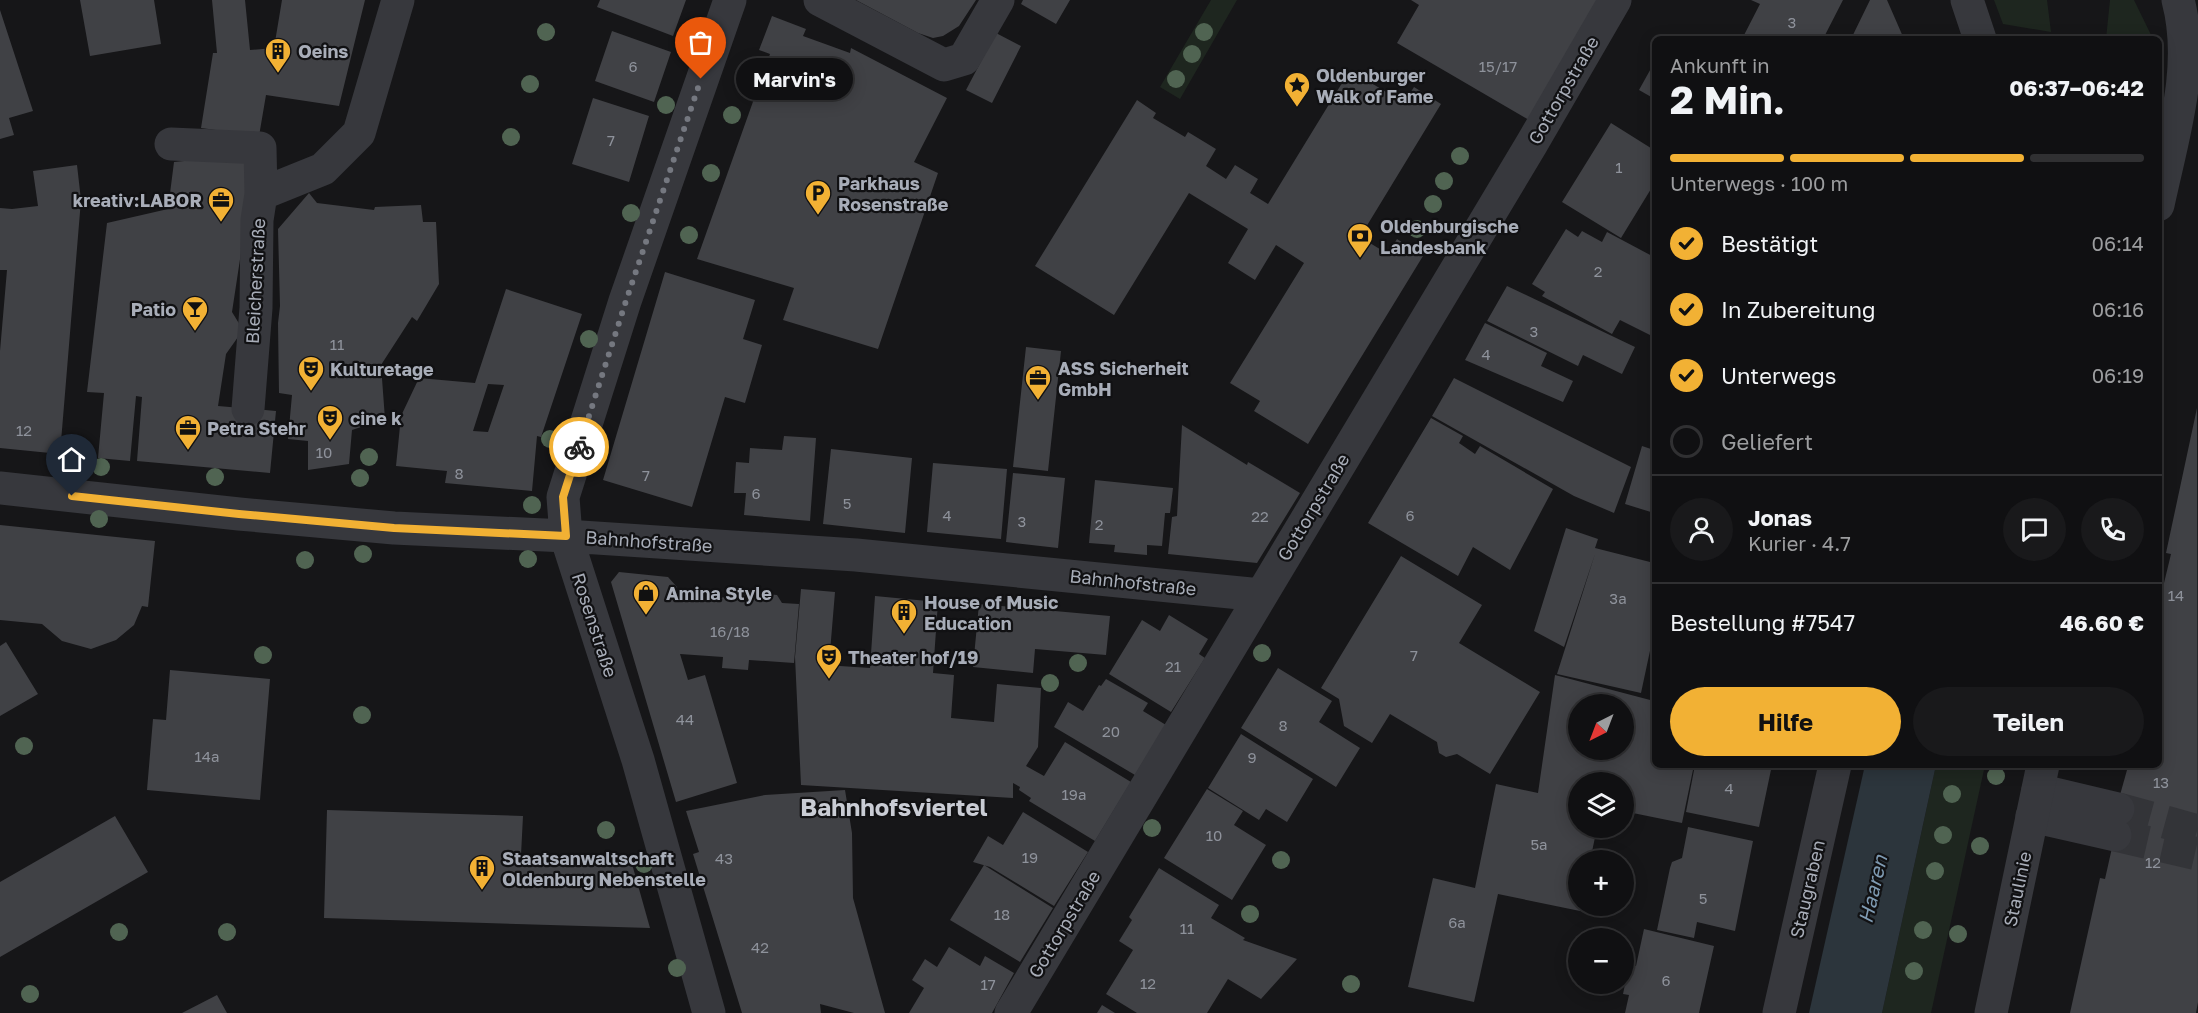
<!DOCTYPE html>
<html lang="de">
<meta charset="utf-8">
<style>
body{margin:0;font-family:"Golos Text",sans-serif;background:#19191b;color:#f1f3f6;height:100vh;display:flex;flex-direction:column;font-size:22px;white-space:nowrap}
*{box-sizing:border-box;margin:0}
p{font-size:20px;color:#9c9d9f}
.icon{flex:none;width:33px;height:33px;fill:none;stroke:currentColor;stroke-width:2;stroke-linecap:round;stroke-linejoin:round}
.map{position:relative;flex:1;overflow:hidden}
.drawer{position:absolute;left:1652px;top:36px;width:510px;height:732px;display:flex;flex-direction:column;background:#101012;border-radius:9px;box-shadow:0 3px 15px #0003,0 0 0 2px #303032}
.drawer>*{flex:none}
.needle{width:39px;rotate:222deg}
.controls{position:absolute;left:1568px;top:694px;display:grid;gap:12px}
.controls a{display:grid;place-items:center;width:66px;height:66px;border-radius:50%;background:#101012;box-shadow:0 3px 15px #0003,0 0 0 2px #303032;font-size:30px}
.pin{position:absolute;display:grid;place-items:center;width:51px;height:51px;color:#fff;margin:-62px -26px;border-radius:50% 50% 50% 0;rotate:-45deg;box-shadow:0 0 6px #0007}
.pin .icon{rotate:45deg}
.courier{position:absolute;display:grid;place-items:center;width:60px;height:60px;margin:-30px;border:4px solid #f2b134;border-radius:50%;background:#fff;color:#222;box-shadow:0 2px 8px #0007}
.bubble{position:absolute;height:42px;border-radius:21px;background:#101012;box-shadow:0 3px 15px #0003,0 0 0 2px #303032;font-size:20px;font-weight:700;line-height:42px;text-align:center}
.head em{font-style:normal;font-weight:700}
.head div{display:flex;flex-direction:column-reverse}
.head{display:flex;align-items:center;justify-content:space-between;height:102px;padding:0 18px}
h1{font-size:39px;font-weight:700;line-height:45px}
.bar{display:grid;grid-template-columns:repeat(4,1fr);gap:9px 6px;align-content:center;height:72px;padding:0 18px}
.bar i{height:8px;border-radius:4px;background:#303032}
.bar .current{background:#f2b134}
.bar p{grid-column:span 4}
.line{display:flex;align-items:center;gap:15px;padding:0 18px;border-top:2px solid #303032}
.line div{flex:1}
.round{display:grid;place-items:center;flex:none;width:63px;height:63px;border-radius:32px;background:#19191b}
ol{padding:0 18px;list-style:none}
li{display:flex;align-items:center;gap:18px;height:66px}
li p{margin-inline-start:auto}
li .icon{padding:6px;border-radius:50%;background:#f2b134;color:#111;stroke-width:4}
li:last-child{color:#9c9d9f}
li i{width:33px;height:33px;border:3px solid #303032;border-radius:50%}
.primary-button{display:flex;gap:12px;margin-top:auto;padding:12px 18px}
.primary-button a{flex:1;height:69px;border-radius:36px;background:#f2b134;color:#111;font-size:24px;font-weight:700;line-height:69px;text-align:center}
.primary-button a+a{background:#19191b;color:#f1f3f6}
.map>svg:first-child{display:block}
.green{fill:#1e261f}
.water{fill:#2c353c}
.building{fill:#404145;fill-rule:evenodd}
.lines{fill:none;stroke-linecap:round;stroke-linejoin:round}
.pedestrian-tunnel{stroke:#333438;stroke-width:33;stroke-dasharray:33 16;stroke-linecap:butt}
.pedestrian{stroke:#37383d;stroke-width:33}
.minor{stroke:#37383d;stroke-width:33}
.tertiary{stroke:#37383d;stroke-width:33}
.tree{fill:#506452}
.done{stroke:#757880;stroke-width:6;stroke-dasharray:0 10.8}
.route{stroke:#f2b134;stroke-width:8}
.labels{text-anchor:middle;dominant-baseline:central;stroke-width:4.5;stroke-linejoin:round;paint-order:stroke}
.number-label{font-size:15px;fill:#8e929b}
.poi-label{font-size:18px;font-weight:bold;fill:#a8adb8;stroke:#111113;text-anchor:start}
.street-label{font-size:18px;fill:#a8adb8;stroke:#111113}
.water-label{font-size:20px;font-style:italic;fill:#7f9bb3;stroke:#111113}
.district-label{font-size:24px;font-weight:bold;fill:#c9ccd4;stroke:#111113}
</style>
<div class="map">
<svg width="2198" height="1013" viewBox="0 0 2198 1013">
<rect width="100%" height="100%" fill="#161618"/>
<path class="green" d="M1211 0H1237L1180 99 1160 87Z
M1994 0H2047L2051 32 2003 24Z
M2110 0H2134L2153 39H2106Z
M1936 765H1985L1931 1013H1882Z"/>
<path class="water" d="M1865 765H1936L1882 1013H1809Z"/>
<path class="building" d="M80 0H154L161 44 90 56Z
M212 0H245L250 50 274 48 282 0H365L339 106 266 95 259 136 201 128 213 53H217Z
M600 0H686L673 36 597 7Z
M856 0H976L959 26 943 36 933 38 918 33Z
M1023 0H1070L1056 24 1021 4Z
M1411 0H1599L1529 120 1397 43 1419 5Z
M1751 0H1843L1823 39H1742L1760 4Z
M1870 0H1887L1904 39H1851Z
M0 10 33 111 9 118 14 135 0 139Z
M772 16 806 29 803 36 850 53 851 48 947 98 914 162 938 173 878 349 783 320 794 288 697 259 770 54 759 50Z
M612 31 671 52 654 102 595 81Z
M996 33 1021 46 992 103 966 90Z
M1654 63V96L1653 98 1639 90Z
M1350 70 1404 103 1414 87 1441 104 1360 237 1388 254 1397 239 1423 256 1308 444 1254 411 1260 401 1230 383 1304 263 1276 245 1255 280 1228 263 1248 229 1189 193 1114 315 1035 266 1137 100 1156 113 1153 118 1185 137 1188 132 1216 149 1206 166 1226 179 1235 165 1258 179 1250 193 1268 204Z
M593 98 649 116 629 182 572 164Z
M1611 123 1654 150V184L1621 238 1562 202Z
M256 154 232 312 243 330 226 354 218 406 276 411 270 473 137 461 142 397 136 396 130 461 98 458 104 393 87 392 107 223 168 209 174 162Z
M77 165 81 200 60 454 0 448V351L7 270H0V208L12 209 38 206 33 171Z
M309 193 317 203 374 210 375 207 421 205 423 222H436L439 284 417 321 412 317 381 365 385 419 352 430 349 464 308 470V441L288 439 292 395 279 393 278 323 280 306 278 229Z
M1566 229 1578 237 1582 231 1602 242 1607 232 1654 257V337L1620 320 1612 334 1542 296 1545 292 1532 284Z
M665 272 755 300 743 339 762 345 745 403 725 397 692 507 603 480Z
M1507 286 1635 347 1622 374 1583 355 1578 366 1487 321Z
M506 289 582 314 541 437 537 436 532 491 445 483 447 471 396 466 401 416 419 378 475 383ZM488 384 504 385 488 432 473 431Z
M1485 323 1547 353 1541 366 1573 381 1563 402 1465 360Z
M1026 347 1061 351 1048 471 1013 467Z
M1454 378 1631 467 1614 513 1574 496 1432 416Z
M2197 408 2198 1002 2196 1013H2070L2100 878 2105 879 2118 821 2120 795 2127 770 2125 769 2126 765H2158V608L2171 554 2166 553Z
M1431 418 1463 436 1459 443 1475 454 1480 446 1553 489 1510 570 1473 547 1458 576 1368 523Z
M1182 425 1247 465 1248 462 1300 493 1257 563 1168 554 1172 517 1177 516Z
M784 436 816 438 810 521 744 515 746 493H734L736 462 749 463 750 448 782 450Z
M1642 446 1654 450V513L1625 504Z
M831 449 912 458 905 533 823 524Z
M933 463 1007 469 1001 539 927 532Z
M1013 473 1065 478 1058 548 1006 542Z
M1095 480 1173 488 1170 513H1165L1162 546 1147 545V555L1114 552 1115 545 1089 543Z
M0 525 155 541 148 607 142 606 134 625 116 640 91 649 62 641 42 624 0 620Z
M1566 528 1598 539 1595 548 1654 563V632L1641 693 1557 674 1595 554 1564 647 1534 631Z
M1401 556 1482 605 1459 643 1540 692 1490 774 1457 754 1446 757 1439 753 1437 742 1390 714 1372 743 1344 726 1339 699 1321 688Z
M619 572 668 577 677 587 672 593 730 598 734 592 753 593 755 599 758 593 777 595 782 603 799 604 794 663 749 660 748 670 722 668 723 657 680 654 688 680 705 675 737 783 676 802 611 582Z
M801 589 835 592 829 664 840 666 870 668 875 596 938 602 933 673 954 675 951 718 994 722 997 684 1041 688 1038 747 1026 766 1044 776 1065 742 1131 782 1095 841 1029 801 1031 798 1019 790 1020 787 1013 783V798L801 785 795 657Z
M979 604 1110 616 1106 655 1035 649 1033 673 973 667Z
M1169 615 1208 639 1199 654 1205 658 1171 712 1109 674 1142 620 1160 631Z
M6 642 38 694 0 716V646Z
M1278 668 1332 701 1319 722 1360 748 1336 787 1241 728Z
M170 670 270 679 260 800 147 790 153 719 166 720Z
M1555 675 1654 701V765H1694L1682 823 1623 811V783H1578V828H1597L1590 861H1578V906H1581L1580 911 1498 894 1474 1002 1408 987 1433 878 1475 888 1496 784 1538 793ZM1578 705H1623V750H1578Z
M1106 679 1148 703 1143 711 1166 725 1135 775 1054 727 1068 702 1083 711 1099 685 1101 686Z
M1241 734 1313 779 1287 822 1266 809 1259 820 1208 788Z
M1695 765H1772L1759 827 1686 812Z
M1207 789 1243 811 1234 825 1266 845 1232 900 1164 858Z
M845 790 852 833 853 898 885 1013H854L820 1004 821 1013H742L693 854 699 852 686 811 765 795Z
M327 810 523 816 521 855 609 858V863L632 864 650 928 324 918Z
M1023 812 1088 852 1054 906 990 867 973 862 988 836 1003 845Z
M115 816 148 872 0 957V882Z
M1688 827 1753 841 1735 931 1697 922 1694 938 1657 930 1670 868 1672 862 1682 858Z
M984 865 1053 908 1020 962 950 920Z
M1159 868 1219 905 1211 918 1245 938 1243 940 1297 959 1261 999 1228 979 1207 1013H1137L1106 994 1133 950 1119 941 1132 920 1129 917Z
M1644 929 1714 946 1699 1013H1625L1629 995 1623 994 1629 965 1636 966Z
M949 947 980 966 985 956 1014 973 992 1013H909L924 988 912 980 925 959 937 967Z
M217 995 227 1013H182Z
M1102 1005 1115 1013H1097Z"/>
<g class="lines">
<path class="pedestrian-tunnel" d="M2118 809 2198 831
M2115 835 2198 854"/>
<path class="pedestrian" d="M171 144 260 148 261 194
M248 409 256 308 257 220 261 194 323 169 359 133 398 0
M2038 790 2118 809
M2032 816 2115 835"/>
<path class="minor" d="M820 0 944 65 964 59 998 0
M0 488 239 514 394 528 566 536 856 555 1261 595
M709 1013 638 760 566 536 563 497 625 301 730 0
M1011 1013 1531 145 1615 0"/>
<path class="tertiary" d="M1967 0 1980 39
M2158 205C2172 138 2196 68 2178 0
M1779 1013 1835 765
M1991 1013 2043 765"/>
</g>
<g class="tree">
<circle cx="546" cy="32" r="9"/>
<circle cx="1204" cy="32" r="9"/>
<circle cx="1192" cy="54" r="9"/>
<circle cx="1176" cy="79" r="9"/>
<circle cx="530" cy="84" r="9"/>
<circle cx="666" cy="105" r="9"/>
<circle cx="732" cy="115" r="9"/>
<circle cx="511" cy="137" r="9"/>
<circle cx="1460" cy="156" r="9"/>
<circle cx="711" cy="173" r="9"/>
<circle cx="1444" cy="181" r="9"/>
<circle cx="1433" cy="204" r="9"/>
<circle cx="631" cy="213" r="9"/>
<circle cx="1417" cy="229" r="9"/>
<circle cx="689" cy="235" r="9"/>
<circle cx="589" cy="339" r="9"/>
<circle cx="550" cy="439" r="9"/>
<circle cx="369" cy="457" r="9"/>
<circle cx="101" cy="467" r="9"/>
<circle cx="215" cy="477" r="9"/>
<circle cx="360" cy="478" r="9"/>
<circle cx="532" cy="505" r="9"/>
<circle cx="99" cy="519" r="9"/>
<circle cx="363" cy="554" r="9"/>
<circle cx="528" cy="559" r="9"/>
<circle cx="305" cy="560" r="9"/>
<circle cx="1262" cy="653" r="9"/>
<circle cx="263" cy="655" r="9"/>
<circle cx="1078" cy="663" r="9"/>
<circle cx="1050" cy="683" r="9"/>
<circle cx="362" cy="715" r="9"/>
<circle cx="24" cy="746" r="9"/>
<circle cx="1996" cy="776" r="9"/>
<circle cx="1952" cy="794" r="9"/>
<circle cx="1152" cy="828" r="9"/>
<circle cx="606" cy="830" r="9"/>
<circle cx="1943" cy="835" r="9"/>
<circle cx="1980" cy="846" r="9"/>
<circle cx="1281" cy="860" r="9"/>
<circle cx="644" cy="864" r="9"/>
<circle cx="1935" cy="871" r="9"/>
<circle cx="1250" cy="914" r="9"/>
<circle cx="1923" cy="930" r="9"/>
<circle cx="119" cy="932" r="9"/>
<circle cx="227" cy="932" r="9"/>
<circle cx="1958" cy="934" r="9"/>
<circle cx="677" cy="968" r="9"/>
<circle cx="1914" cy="971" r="9"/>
<circle cx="1351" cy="984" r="9"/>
<circle cx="30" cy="994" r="9"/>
</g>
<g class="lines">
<path class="done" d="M579 447 626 301 701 79"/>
<path class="route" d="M72 496 239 514 394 528 566 536 563 497 579 447"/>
</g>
<defs>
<g id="building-pin" transform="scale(1.35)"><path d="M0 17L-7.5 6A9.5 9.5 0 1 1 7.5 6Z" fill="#f2b134" stroke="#111113"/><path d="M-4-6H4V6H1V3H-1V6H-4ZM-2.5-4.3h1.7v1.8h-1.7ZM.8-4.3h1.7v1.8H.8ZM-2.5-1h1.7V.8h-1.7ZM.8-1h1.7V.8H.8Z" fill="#111"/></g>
<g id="sight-pin" transform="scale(1.35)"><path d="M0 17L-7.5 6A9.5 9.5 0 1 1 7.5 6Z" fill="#f2b134" stroke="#111113"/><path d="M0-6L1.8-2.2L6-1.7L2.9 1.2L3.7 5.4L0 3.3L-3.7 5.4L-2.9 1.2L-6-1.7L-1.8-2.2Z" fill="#111"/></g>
<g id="parking-pin" transform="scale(1.35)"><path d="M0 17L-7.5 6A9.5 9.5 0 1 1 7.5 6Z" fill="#f2b134" stroke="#111113"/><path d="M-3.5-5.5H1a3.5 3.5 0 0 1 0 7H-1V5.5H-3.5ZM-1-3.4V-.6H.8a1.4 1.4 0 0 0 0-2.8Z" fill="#111"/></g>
<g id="office-pin" transform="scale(1.35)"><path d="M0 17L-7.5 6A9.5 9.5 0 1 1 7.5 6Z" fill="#f2b134" stroke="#111113"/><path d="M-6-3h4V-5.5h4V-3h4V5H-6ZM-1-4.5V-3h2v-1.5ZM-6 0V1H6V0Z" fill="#111"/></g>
<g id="bank-pin" transform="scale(1.35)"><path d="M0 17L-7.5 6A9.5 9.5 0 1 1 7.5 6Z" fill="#f2b134" stroke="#111113"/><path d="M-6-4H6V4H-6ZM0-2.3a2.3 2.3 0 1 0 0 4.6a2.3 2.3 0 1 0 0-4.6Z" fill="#111"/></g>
<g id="bar-pin" transform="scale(1.35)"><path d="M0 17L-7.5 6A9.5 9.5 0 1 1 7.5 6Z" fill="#f2b134" stroke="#111113"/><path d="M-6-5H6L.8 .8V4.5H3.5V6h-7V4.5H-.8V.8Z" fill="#111"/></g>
<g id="theatre-pin" transform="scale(1.35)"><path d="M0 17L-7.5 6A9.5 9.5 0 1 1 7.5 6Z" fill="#f2b134" stroke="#111113"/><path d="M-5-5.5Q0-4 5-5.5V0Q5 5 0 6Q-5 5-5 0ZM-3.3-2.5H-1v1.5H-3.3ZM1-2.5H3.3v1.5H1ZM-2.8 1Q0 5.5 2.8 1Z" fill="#111"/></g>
<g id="shop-pin" transform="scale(1.35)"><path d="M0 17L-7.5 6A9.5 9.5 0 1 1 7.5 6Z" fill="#f2b134" stroke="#111113"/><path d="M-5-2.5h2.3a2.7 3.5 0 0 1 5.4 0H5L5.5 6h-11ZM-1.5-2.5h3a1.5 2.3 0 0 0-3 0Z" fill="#111"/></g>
</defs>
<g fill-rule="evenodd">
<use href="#building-pin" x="278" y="51"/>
<use href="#sight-pin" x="1297" y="85"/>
<use href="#parking-pin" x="818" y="193"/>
<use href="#office-pin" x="221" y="200"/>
<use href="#bank-pin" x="1360" y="236"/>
<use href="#bar-pin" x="195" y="309"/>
<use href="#theatre-pin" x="311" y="369"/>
<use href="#office-pin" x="1038" y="378"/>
<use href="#theatre-pin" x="330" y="418"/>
<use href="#office-pin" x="188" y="428"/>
<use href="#shop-pin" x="646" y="593"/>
<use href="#building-pin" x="904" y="612"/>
<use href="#theatre-pin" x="829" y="657"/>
<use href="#building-pin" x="482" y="868"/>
</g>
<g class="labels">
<g class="number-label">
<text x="1792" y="22">3</text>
<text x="633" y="66">6</text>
<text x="1498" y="66">15/17</text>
<text x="611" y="140">7</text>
<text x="1619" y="167">1</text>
<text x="1598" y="271">2</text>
<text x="1534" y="331">3</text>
<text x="337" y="344">11</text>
<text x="1486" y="354">4</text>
<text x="24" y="430">12</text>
<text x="324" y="452">10</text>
<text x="459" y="473">8</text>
<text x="646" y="475">7</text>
<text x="756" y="493">6</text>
<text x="847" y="503">5</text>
<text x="947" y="515">4</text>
<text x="1410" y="515">6</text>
<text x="1260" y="516">22</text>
<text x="1022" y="521">3</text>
<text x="1099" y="524">2</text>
<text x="2176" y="595">14</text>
<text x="1618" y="598">3a</text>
<text x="730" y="631">16/18</text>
<text x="1414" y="655">7</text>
<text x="1173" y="666">21</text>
<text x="685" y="719">44</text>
<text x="1283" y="725">8</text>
<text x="1111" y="731">20</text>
<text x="207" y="756">14a</text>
<text x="1252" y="757">9</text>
<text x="2161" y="782">13</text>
<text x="1729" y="788">4</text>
<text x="1074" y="794">19a</text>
<text x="1214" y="835">10</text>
<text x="1539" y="844">5a</text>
<text x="1030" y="857">19</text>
<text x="724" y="858">43</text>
<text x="2153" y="862">12</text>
<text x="1703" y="898">5</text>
<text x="1002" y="914">18</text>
<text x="1457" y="922">6a</text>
<text x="1187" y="928">11</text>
<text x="760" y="947">42</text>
<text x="1666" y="980">6</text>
<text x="1148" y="983">12</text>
<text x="988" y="984">17</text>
</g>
<g class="poi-label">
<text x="298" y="51">Oeins</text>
<text x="1316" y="75">Oldenburger<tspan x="1316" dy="21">Walk of Fame</tspan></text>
<text x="838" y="183">Parkhaus<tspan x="838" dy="21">Rosenstraße</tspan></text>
<text x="202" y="200" text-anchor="end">kreativ:LABOR</text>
<text x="1380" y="226">Oldenburgische<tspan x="1380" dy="21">Landesbank</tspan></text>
<text x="176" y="309" text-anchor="end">Patio</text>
<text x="1058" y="368">ASS Sicherheit<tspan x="1058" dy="21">GmbH</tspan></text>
<text x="330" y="369">Kulturetage</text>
<text x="350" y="418">cine k</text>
<text x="207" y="428">Petra Stehr</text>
<text x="666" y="593">Amina Style</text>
<text x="924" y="602">House of Music<tspan x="924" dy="21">Education</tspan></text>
<text x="848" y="657">Theater hof/19</text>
<text x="502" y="858">Staatsanwaltschaft<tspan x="502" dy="21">Oldenburg Nebenstelle</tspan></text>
</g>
<g class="street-label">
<text transform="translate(1563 90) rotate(-60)">Gottorpstraße</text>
<text transform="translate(255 281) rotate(-87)">Bleicherstraße</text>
<text transform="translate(1313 507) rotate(-59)">Gottorpstraße</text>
<text transform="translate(649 541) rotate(4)">Bahnhofstraße</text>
<text transform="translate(1133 582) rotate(6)">Bahnhofstraße</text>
<text transform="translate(595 625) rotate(72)">Rosenstraße</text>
<text transform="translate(1807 889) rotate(-77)">Staugraben</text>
<text transform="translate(2017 889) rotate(-78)">Staulinie</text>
<text transform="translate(1064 924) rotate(-59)">Gottorpstraße</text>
</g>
<g class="water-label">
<text transform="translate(1872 889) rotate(-77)">Haaren</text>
</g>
<g class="district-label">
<text x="894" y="806">Bahnhofsviertel</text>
</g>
</g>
</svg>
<div class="controls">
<a><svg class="needle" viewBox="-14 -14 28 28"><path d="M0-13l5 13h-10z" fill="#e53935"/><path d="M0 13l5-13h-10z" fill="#9c9d9f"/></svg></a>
<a><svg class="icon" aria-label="layers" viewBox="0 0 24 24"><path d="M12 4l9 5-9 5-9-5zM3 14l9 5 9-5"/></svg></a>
<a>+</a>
<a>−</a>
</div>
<div class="pin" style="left:701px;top:79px;background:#ea580c"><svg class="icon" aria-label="bag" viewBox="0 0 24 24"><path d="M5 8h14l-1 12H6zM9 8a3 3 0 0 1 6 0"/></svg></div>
<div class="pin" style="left:72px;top:496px;background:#1f2937"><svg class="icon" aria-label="home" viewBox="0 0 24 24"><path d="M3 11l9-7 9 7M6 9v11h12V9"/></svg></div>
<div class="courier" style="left:579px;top:447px"><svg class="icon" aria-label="bike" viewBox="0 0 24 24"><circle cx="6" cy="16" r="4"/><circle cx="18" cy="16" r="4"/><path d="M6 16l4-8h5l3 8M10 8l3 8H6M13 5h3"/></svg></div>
<div class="bubble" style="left:736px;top:58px;width:117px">Marvin's</div>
<section class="drawer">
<div class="head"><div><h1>2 Min.</h1><p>Ankunft in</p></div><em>06:37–06:42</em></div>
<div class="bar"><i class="current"></i><i class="current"></i><i class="current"></i><i></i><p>Unterwegs · 100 m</p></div>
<ol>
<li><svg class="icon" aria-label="check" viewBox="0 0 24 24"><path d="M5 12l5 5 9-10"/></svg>Bestätigt<p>06:14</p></li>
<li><svg class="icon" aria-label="check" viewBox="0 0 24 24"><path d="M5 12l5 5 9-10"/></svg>In Zubereitung<p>06:16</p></li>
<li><svg class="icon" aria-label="check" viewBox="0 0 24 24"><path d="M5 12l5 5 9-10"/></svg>Unterwegs<p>06:19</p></li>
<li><i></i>Geliefert</li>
</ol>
<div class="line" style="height:108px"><a class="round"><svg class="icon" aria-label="person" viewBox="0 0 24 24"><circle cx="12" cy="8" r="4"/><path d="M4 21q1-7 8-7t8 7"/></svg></a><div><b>Jonas</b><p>Kurier · 4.7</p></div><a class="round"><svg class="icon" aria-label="chat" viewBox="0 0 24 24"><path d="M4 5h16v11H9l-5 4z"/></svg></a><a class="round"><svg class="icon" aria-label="phone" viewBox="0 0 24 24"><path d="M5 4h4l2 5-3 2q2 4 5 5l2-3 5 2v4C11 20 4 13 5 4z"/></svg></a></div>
<div class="line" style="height:78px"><div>Bestellung #7547</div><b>46.60 €</b></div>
<div class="primary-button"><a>Hilfe</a><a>Teilen</a></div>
</section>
</div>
